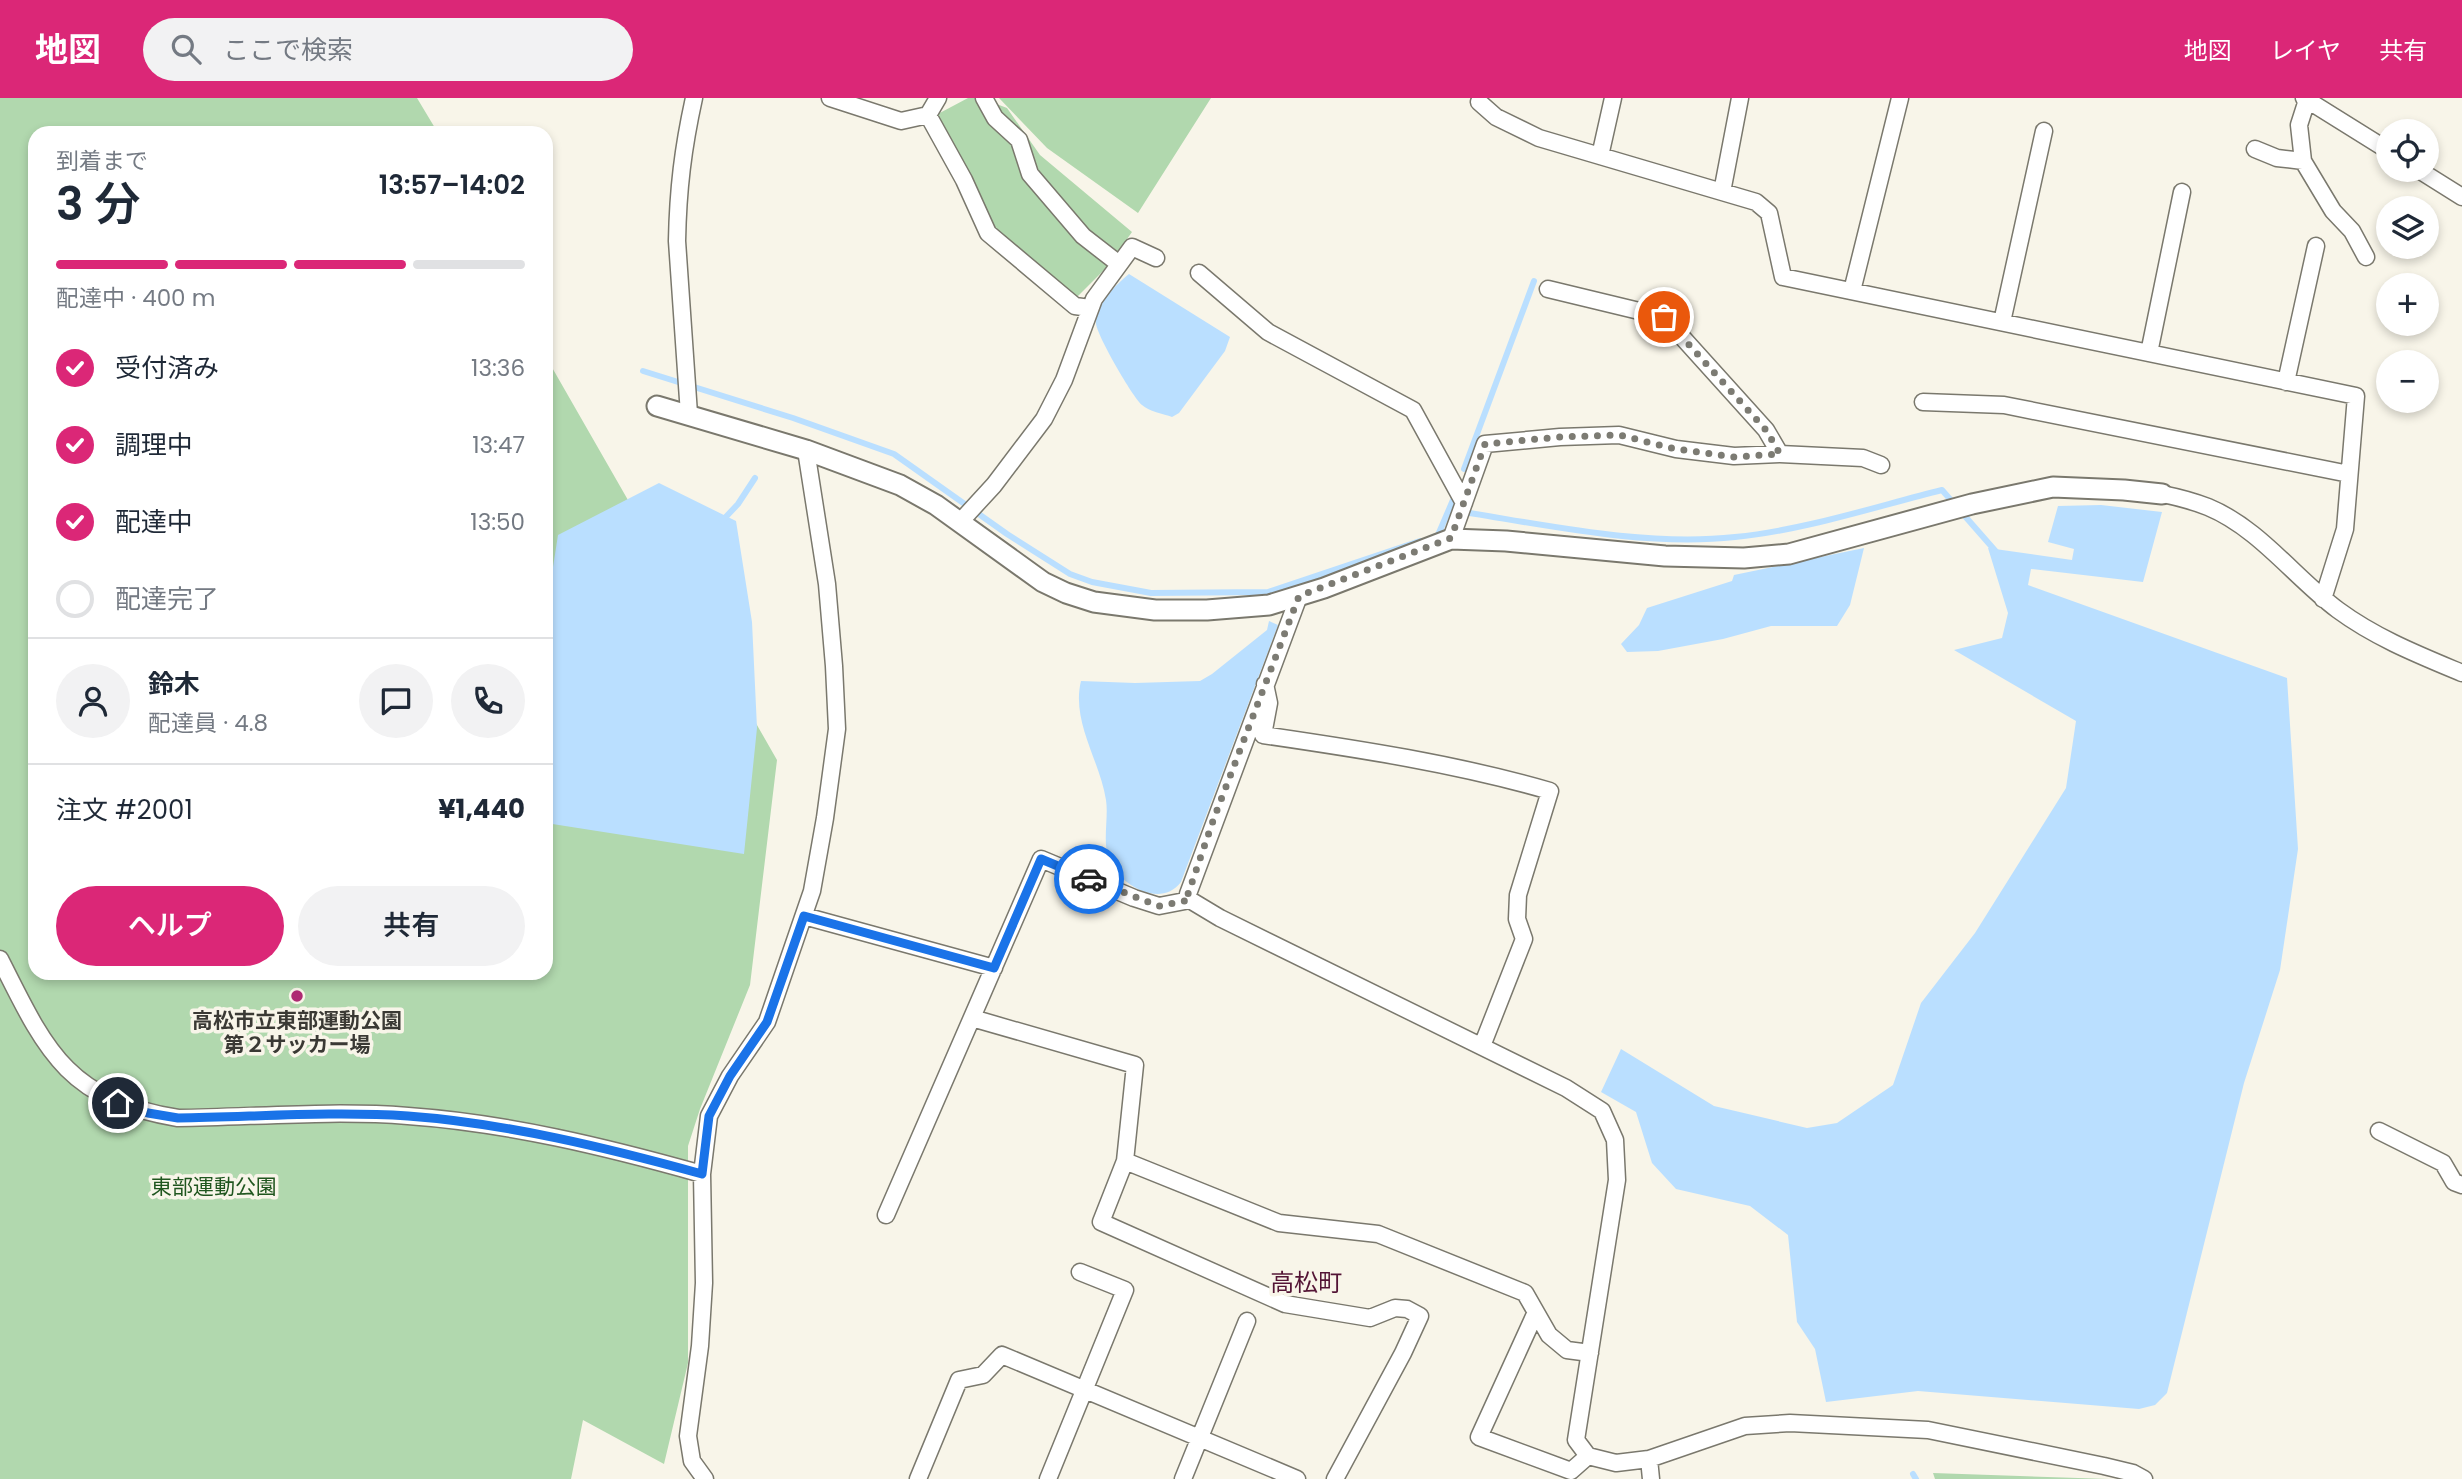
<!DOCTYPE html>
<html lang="ja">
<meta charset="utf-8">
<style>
body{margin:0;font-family:Poppins,"Noto Sans JP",sans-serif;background:#f2f2f3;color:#1f2937;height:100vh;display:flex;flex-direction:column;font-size:26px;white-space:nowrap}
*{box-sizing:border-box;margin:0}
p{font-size:23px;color:#747a83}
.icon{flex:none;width:38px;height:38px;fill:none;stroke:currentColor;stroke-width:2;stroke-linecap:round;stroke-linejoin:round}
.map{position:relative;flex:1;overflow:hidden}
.side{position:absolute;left:28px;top:28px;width:525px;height:854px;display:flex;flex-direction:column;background:#fff;border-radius:21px;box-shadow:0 4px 10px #0003}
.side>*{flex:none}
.controls{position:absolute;left:2376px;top:21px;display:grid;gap:14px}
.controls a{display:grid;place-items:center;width:63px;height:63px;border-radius:50%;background:#fff;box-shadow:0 4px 10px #0003;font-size:35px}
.pin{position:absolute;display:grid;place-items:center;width:60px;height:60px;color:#fff;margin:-30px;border:4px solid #fff;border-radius:50%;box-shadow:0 2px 7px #0007}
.courier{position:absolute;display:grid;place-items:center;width:70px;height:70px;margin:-35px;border:5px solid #1a73e8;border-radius:50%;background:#fff;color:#222;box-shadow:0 2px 9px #0007}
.headline em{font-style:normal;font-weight:600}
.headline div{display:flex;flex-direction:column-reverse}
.headline{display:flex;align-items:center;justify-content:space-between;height:119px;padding:0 28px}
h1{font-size:46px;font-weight:600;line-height:52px}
.bar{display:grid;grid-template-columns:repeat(4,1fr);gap:10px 7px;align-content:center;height:84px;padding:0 28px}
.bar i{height:9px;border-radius:5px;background:#e0e1e3}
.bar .current{background:#db2777}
.bar p{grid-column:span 4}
.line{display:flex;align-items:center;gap:18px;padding:0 28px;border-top:2px solid #e0e1e3}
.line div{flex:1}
.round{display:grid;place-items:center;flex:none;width:74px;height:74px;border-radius:37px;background:#f2f2f3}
ol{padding:0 28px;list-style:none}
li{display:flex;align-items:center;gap:21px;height:77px}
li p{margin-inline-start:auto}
li .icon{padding:7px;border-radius:50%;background:#db2777;color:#fff;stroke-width:4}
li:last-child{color:#747a83}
li i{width:38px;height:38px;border:4px solid #e0e1e3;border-radius:50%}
.cta{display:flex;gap:14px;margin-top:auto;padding:14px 28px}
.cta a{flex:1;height:80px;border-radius:42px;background:#db2777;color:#fff;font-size:28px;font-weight:600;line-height:80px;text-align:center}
.cta a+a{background:#f2f2f3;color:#1f2937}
header{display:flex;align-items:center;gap:42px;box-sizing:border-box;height:98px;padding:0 35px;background:#db2777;color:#fff}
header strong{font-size:33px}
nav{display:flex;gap:38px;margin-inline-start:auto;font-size:24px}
.search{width:490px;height:63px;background:#f2f2f3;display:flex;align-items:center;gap:18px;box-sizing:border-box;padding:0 24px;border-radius:38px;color:#747a83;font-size:26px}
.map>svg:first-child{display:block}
.green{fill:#b1d8ae}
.water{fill:#badfff}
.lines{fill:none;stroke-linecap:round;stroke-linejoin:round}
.stream{stroke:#badfff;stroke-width:6}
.minor-casing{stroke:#7a786d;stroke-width:19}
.tertiary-casing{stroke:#7a786d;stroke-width:23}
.minor{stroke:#fff;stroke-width:16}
.tertiary{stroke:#fff;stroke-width:19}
.done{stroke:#7c7b73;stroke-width:7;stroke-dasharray:0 12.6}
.route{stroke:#1a73e8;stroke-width:9}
.poi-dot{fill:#ae2a72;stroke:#f8f5e9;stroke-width:2.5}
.labels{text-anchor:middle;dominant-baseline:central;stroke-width:7;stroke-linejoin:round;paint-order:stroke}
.poi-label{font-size:21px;font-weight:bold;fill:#3a3934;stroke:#f8f5e9}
.park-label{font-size:21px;fill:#20561f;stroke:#f8f5e9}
.quarter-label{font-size:24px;fill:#531435;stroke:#f8f5e9}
</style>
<header>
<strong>地図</strong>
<div class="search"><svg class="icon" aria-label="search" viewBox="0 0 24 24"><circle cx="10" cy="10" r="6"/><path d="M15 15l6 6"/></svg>ここで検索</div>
<nav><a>地図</a><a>レイヤ</a><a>共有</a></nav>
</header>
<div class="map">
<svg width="2462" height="1381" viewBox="0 0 2462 1381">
<rect width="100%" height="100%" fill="#f8f5e9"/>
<path class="green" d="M0 0H417L438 35H35V875H546V259L777 662 750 887 700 1011 688 1048V1265L664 1366 583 1322 571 1381H0Z
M968 0H981L1007 10 1040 57 1132 134 1107 169 1074 202 995 135 936 17Z
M999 0H1211L1138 115 1047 50Z
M1933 1375 2109 1381H1935Z"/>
<path class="water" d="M1129 176 1230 239 1225 253 1179 315 1172 319C1164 316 1148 313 1142 307 1132 298 1098 239 1096 226 1095 206 1116 187 1129 176Z
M659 385 736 423 752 524 757 630 744 756 546 725V514L558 437Z
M2101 407 2162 414 2143 484 2031 471 2028 487 2287 580 2298 751 2280 872 2244 985 2167 1295 2155 1307 2139 1311 1918 1293 1826 1304 1815 1251 1797 1224 1788 1137 1750 1108 1676 1091 1652 1065 1636 1014 1601 994 1621 951 1714 1008 1807 1030 1837 1025 1893 987 1921 905 1975 835 2066 690 2076 623 1954 552 2002 540 2008 515 1988 450 2072 462 2074 451 2048 444 2058 408Z
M1864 450 1850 507 1837 528H1771L1723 541 1658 553 1627 554 1621 546 1639 527 1647 510 1732 483 1734 477Z
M1269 523 1278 527 1181 784C1161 810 1124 789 1111 766 1101 747 1109 722 1106 702 1100 663 1071 623 1081 583L1135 585 1200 583 1212 576 1267 532Z"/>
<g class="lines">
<path class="stream" d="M643 273 793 320 894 356 1007 436 1070 476 1092 484 1151 495 1268 494 1420 443
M1464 371 1534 183
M1451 412C1542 426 1643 449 1735 439 1805 432 1874 409 1942 392L1999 457
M722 423 738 406 755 380
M1433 439 1438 437 1453 402
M1913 1376 1916 1381"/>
<g class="minor-casing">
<path id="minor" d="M830 0 901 23 928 17 938 0
M984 0 995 20 1019 42 1030 76 1083 138 1119 166
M2304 0 2389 53
M2307 2 2299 27 2303 63 2333 113 2352 133 2366 159
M1479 4 1496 19 1539 40 1756 104 1769 115 1783 179 2356 298 2345 431 2323 501
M928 17 964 82 988 135 1075 208 1090 210
M2255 51 2277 60 2303 63
M1600 58 1613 0
M2419 72 2462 99
M1722 94 1740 0
M1199 175 1268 234 1413 312 1464 405
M1548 191 1664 219 1766 332 1780 356
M1852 193 1900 0
M2002 224 2044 33
M2149 255 2182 94
M2286 284 2316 148
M1923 304 2004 307 2349 376
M689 316 677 143C678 91 683 50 694 0
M2162 396C2177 399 2193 403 2208 409 2259 430 2295 480 2338 512 2376 540 2419 557 2462 575
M960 424 994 387 1044 321 1064 282 1094 201 1132 149 1156 160
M1451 441 1485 346 1560 339 1619 337 1676 351 1734 358 1780 356 1863 360 1881 367
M1265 586 1269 605 1263 637C1359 651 1457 666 1550 693L1518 797 1517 821 1524 841 1482 948
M1190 802 1188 796 1299 498
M804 818 994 870
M0 861C46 953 67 1002 178 1020 254 1019 332 1012 408 1018 507 1025 606 1049 702 1076
M972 920 1135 967 1125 1063 1279 1125 1378 1136 1525 1195 1549 1237 1567 1252 1590 1255
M2379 1033 2443 1065 2454 1084 2462 1087
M1125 1063 1101 1124 1285 1206 1370 1220 1395 1210 1407 1211 1420 1218 1403 1255 1335 1381
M886 1117 1041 761 1134 800 1159 808 1190 802 1220 820 1566 990 1602 1013 1615 1042 1617 1082 1576 1342 1588 1358 1616 1365 1649 1361
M1536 1214 1479 1339 1571 1373 1588 1358
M705 1381 692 1363 688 1338 700 1248 704 1185 702 1076 709 1018 730 978 767 924 812 793 825 720 837 631 834 568 827 486 806 352
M918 1381 959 1282 983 1277 1002 1257 1297 1381
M1048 1381 1125 1192 1080 1174
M1183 1381 1247 1223
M1651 1381 1649 1361 1745 1328 1790 1325 1928 1332 2104 1368 2133 1375 2144 1381"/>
</g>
<g class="tertiary-casing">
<path id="tertiary" d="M657 308 806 352 900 387 936 407 1043 484 1066 495 1094 504 1155 512H1207L1269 507 1324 490 1451 441 1506 443 1665 458 1744 460 1789 456 1972 406 2053 389 2124 392 2162 396"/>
</g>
<use href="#minor" class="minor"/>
<use href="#tertiary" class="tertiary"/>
</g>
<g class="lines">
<path class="done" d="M1089 781 1159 808 1190 802 1188 796 1214 720 1299 498 1451 440 1485 346 1560 339 1619 337 1676 351 1734 359 1780 356 1766 332 1664 219"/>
<path class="route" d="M118 1005 148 1015 178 1020C254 1019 332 1013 408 1018 505 1025 608 1050 702 1076L709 1018 730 978 767 924 804 818 994 870 1041 761 1089 781"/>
</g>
<circle class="poi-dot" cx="297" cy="898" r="7"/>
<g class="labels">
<g class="poi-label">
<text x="297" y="922">高松市立東部運動公園<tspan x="297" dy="24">第２サッカー場</tspan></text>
</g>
<g class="park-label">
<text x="214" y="1088">東部運動公園</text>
</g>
<g class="quarter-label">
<text x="1306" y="1184">高松町</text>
</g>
</g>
</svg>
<div class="controls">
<a><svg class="icon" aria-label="locate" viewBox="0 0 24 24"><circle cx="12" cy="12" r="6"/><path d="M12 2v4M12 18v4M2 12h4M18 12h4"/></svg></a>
<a><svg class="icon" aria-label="layers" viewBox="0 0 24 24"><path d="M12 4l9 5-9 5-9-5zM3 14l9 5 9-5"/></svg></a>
<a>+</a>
<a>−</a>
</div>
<div class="pin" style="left:1664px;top:219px;background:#ea580c"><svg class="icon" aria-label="bag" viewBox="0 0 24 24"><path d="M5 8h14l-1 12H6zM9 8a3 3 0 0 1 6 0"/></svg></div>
<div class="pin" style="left:118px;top:1005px;background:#1f2937"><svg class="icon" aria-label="home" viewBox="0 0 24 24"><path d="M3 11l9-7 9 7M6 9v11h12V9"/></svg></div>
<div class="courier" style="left:1089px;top:781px"><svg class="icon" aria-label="car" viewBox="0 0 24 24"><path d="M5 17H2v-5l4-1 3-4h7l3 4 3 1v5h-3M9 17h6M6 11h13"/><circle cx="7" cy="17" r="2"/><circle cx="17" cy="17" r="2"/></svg></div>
<section class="side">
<div class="headline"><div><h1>3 分</h1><p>到着まで</p></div><em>13:57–14:02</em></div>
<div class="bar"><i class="current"></i><i class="current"></i><i class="current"></i><i></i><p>配達中 · 400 m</p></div>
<ol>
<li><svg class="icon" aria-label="check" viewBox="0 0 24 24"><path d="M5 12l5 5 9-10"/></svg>受付済み<p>13:36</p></li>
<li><svg class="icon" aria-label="check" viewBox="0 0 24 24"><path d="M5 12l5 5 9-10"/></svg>調理中<p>13:47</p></li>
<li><svg class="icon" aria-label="check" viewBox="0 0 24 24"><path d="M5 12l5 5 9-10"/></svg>配達中<p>13:50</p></li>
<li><i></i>配達完了</li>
</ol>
<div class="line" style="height:126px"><a class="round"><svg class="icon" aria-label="person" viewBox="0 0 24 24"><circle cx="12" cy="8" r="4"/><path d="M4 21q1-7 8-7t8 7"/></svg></a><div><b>鈴木</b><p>配達員 · 4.8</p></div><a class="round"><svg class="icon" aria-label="chat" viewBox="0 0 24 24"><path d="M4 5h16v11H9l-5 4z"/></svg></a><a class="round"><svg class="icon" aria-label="phone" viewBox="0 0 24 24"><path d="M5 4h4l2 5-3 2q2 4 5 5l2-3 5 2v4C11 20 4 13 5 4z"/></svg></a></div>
<div class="line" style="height:91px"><div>注文 #2001</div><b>¥1,440</b></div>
<div class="cta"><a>ヘルプ</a><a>共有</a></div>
</section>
</div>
